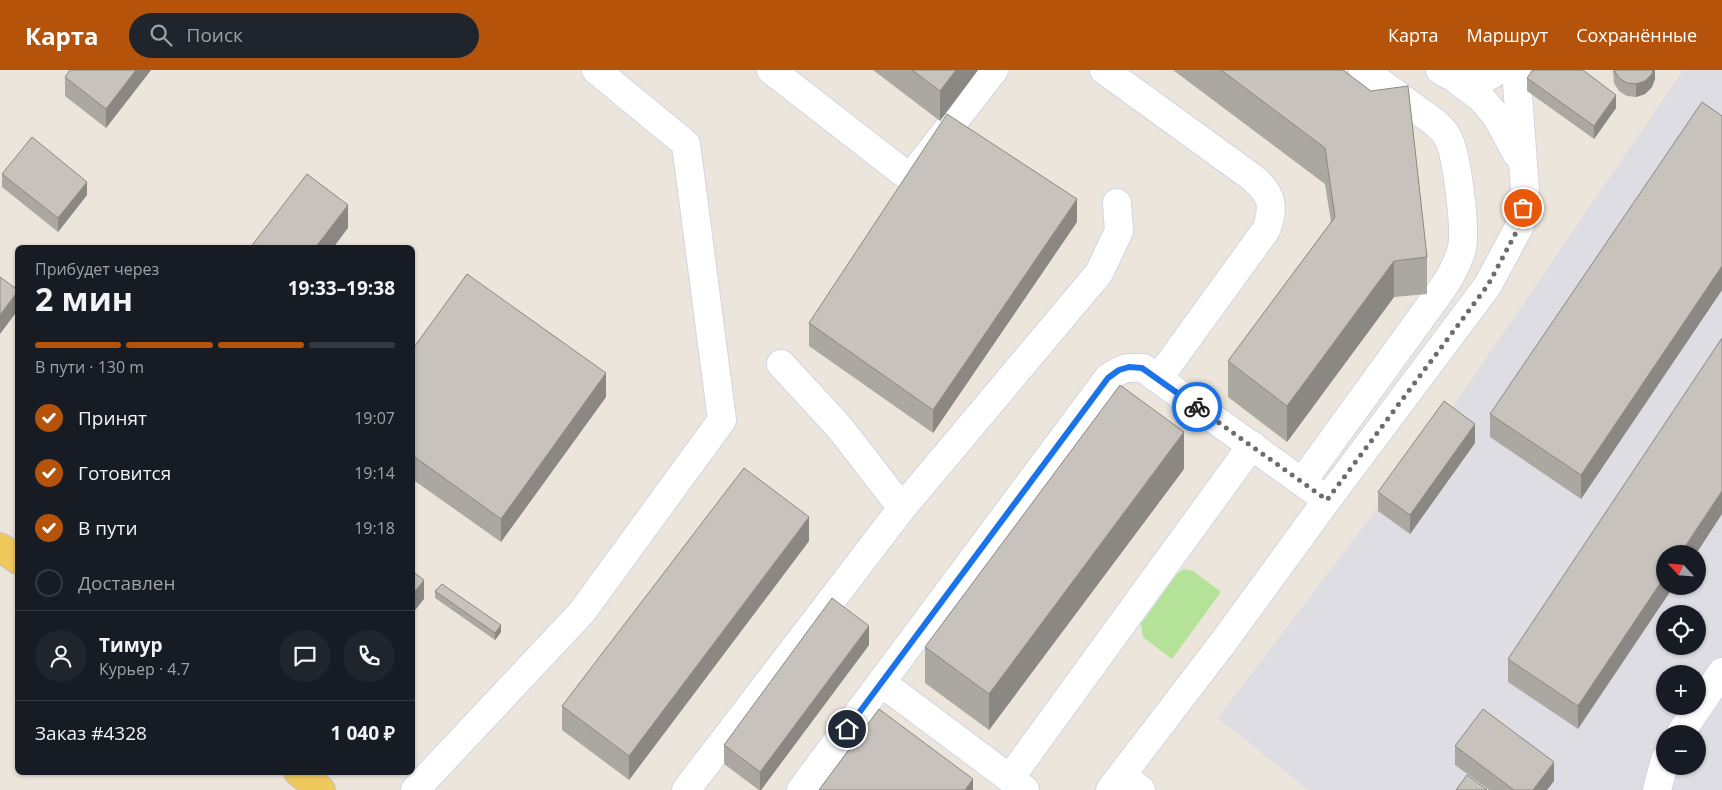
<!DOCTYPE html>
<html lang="ru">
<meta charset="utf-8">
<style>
body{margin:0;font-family:"Open Sans",sans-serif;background:#20242c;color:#f1f3f6;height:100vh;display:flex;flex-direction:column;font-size:19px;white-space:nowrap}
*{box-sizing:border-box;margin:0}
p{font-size:16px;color:#9ea1a6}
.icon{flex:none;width:28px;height:28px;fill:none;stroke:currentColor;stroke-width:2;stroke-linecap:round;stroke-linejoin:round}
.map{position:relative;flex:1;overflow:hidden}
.sheet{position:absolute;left:15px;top:175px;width:400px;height:530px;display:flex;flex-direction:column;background:#171b24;border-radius:8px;box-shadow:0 1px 4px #0004}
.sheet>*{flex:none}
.needle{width:32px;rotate:296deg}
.tools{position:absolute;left:1656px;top:475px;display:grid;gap:10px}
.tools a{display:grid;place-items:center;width:50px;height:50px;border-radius:50%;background:#171b24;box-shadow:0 1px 4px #0004;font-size:25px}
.pin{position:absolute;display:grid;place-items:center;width:42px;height:42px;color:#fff;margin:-21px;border:2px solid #fff;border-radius:50%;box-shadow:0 1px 5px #0007}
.courier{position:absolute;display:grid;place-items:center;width:50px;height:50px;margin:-25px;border:4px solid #1a73e8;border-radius:50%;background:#fff;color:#222;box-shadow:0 1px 6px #0007}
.summary em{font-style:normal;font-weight:700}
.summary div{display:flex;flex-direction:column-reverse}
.summary{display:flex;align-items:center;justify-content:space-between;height:85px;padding:0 20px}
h1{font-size:32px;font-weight:700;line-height:38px}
.bar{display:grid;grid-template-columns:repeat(4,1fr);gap:8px 5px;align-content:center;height:60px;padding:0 20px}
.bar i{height:6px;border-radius:4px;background:#363941}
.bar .active{background:#b45309}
.bar p{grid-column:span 4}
.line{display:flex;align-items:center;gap:12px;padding:0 20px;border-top:1px solid #363941}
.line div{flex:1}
.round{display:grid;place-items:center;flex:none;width:52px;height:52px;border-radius:26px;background:#20242c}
ol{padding:0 20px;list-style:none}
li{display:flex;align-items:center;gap:15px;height:55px}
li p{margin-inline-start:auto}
li .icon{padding:5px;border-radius:50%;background:#b45309;color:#fff;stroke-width:4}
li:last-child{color:#9ea1a6}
li i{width:28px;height:28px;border:2px solid #363941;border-radius:50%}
header{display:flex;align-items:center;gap:30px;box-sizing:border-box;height:70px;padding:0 25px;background:#b45309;color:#fff}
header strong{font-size:24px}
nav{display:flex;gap:28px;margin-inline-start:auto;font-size:18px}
.search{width:350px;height:45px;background:#20242c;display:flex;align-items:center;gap:12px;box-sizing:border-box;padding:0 18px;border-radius:28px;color:#9ea1a6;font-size:19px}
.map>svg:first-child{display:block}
.industrial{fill:#dfdde4;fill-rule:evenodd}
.green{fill:#b4e298}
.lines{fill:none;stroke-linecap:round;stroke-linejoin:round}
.minor-casing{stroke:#d1d5e3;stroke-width:30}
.major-casing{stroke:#c3c3c3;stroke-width:30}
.minor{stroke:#fff;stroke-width:28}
.major{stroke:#f0c95d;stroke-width:28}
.wall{fill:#aba7a1}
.shaded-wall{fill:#8b8883}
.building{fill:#c7c2bb;stroke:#8b8883}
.done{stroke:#6e6b68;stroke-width:5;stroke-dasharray:0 9}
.route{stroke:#1a73e8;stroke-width:6}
</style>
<header>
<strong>Карта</strong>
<div class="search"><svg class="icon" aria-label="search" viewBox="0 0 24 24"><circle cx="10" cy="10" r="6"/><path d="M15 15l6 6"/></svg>Поиск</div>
<nav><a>Карта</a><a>Маршрут</a><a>Сохранённые</a></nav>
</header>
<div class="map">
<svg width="1722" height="720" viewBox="0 0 1722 720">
<rect width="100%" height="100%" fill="#ece5dc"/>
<path class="industrial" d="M1683 0H1722V720H1308L1218 648 1444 350ZM1665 484H1698V516H1665ZM1665 544H1698V576H1665ZM1665 604H1698V636H1665ZM1665 664H1698V696H1665Z"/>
<path class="green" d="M1184 499 1193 501 1221 522 1172 589 1143 567 1141 554 1177 504Z"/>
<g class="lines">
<g class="minor-casing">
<path id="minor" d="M771 0 910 108 994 0
M1104 0 1253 108C1272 124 1275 137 1266 160L1158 309
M1440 0C1462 14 1477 16 1498 0
M1457 10 1481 28 1497 47 1517 84
M781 294 840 358 902 438
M1302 412 1442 219C1451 206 1458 193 1462 178 1466 160 1457 84 1448 68 1444 60 1437 54 1430 49L1363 0
M882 613 1025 720
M1680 664 1722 602
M1122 705 1141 720
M1010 708 1252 375
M415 720 582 542 722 350 686 74 596 0
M686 720 902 438 1099 203 1119 161 1117 133
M801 720 1108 308C1122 298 1126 297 1143 298L1327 430
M1110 720 1222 574 1327 430 1488 215 1520 155 1525 120 1516 0
M1657 720 1665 690"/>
</g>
<g class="major-casing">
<path id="major" d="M0 477 18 490
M298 702 321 720"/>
</g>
<use href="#minor" class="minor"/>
<use href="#major" class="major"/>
</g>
<path class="wall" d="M151 0 106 58 65 26V7Z
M873 0H978L940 51Z
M1173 0H1343L1427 187V224L1394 227 1287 372 1228 327V291L1331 152 1325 114Z
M1613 0H1655V9L1652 17 1645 24 1636 27 1627 26 1619 21 1614 13Z
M1527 8 1616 38 1594 69 1527 21Z
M1722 46V220L1581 429 1490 367V344Z
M2 104 87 125 58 162 2 117Z
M1077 152 933 363 809 276V253Z
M1722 268 1578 659 1508 612V589Z
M412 280 606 327 501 472 412 409Z
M1475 373 1410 464 1378 441V422Z
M1184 399 989 660 925 613V577Z
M809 471 629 710 562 660V636Z
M435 521 501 562 495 570 435 528Z
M869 575 761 720H759L724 694V675Z
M1455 676 1554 711 1547 720H1489L1455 695Z"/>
<path class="shaded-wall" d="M136 0H151L106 58V39Z
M956 0H978L940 51V21Z
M1653 0H1655V9L1652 17 1645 24 1636 27V14Z
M1616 25V38L1594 69V56Z
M87 112V125L58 162V148Z
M1077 129V152L933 363V340Z
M348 135V158L333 178H315Z
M1394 191V227L1287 372V336Z
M1722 196V220L1581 429V405Z
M18 221V240L0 264V245Z
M606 303V327L501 472V449Z
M1475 354V373L1410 464V445Z
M1184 362V399L989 660V624Z
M1722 421V444L1696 484H1680Z
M809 447V471L629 710V686Z
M1665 506V516H1674L1578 659V636Z
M424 510V529L412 544V525Z
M501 555V562L495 570V563Z
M869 556V575L761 720H760V702Z
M1554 692V711L1547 720H1533Z
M973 709V720H965Z"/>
<path class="building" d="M70 0H136L106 39 65 7Z
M912 0H956L940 21Z
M1221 0H1343L1371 21 1408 16 1427 187 1394 191 1287 336 1228 291 1335 147 1325 78Z
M1533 0H1583L1616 25 1594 56 1527 8Z
M1614 0H1653L1652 4 1645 11 1636 14 1627 13 1619 8Z
M1702 32 1722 46V196L1581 405 1490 344Z
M947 44 1077 129 933 340 809 253Z
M32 67 87 112 58 148 2 104Z
M307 104 348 135 315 178H250Z
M467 204 606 303 501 449 412 385V280Z
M0 207 18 220V221L0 245Z
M1722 268V421L1680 484H1665V506L1578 636 1508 589Z
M1120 315 1184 362 989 624 925 577Z
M1444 331 1475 354 1410 445 1378 422Z
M744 398 809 447 629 686 562 636Z
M412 501 424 510 412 525Z
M442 514 501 555 495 563 435 521Z
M832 528 869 556 760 702 724 675Z
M879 639 973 709 965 720H819Z
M1483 639 1554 692 1533 720H1514L1455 676Z
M1467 705 1487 720H1456Z"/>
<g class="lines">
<path class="done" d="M1197 337 1327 430 1488 215 1520 155 1523 138"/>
<path class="route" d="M847 659 1108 308 1119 300 1129 297 1142 298 1197 337"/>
</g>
</svg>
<div class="tools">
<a><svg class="needle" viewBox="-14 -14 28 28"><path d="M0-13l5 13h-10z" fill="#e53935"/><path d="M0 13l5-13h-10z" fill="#9ea1a6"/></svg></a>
<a><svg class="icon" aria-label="locate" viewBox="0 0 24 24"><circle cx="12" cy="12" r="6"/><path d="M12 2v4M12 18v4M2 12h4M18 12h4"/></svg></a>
<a>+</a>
<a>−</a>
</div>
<div class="pin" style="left:1523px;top:138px;background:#ea580c"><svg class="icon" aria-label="bag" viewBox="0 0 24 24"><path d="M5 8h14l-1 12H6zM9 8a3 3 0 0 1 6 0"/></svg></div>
<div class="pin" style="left:847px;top:659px;background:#1f2937"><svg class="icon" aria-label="home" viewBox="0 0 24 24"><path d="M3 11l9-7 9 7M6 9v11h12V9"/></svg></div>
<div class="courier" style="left:1197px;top:337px"><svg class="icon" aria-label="bike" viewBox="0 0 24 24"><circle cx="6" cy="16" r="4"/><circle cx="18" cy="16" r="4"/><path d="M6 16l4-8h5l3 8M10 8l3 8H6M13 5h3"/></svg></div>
<section class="sheet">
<div class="summary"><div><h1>2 мин</h1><p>Прибудет через</p></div><em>19:33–19:38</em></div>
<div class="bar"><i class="active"></i><i class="active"></i><i class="active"></i><i></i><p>В пути · 130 m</p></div>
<ol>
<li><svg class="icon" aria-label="check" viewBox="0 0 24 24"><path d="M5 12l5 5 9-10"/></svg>Принят<p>19:07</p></li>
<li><svg class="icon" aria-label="check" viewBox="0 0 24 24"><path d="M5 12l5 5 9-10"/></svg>Готовится<p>19:14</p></li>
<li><svg class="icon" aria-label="check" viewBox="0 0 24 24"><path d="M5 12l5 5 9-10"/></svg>В пути<p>19:18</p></li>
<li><i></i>Доставлен</li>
</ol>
<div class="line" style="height:90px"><a class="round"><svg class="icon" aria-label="person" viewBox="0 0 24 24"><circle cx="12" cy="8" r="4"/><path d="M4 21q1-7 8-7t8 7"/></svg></a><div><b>Тимур</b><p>Курьер · 4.7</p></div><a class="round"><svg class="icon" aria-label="chat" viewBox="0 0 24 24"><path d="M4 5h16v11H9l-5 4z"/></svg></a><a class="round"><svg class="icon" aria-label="phone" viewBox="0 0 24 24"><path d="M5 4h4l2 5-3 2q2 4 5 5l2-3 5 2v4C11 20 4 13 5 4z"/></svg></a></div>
<div class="line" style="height:65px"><div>Заказ #4328</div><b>1 040 ₽</b></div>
</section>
</div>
